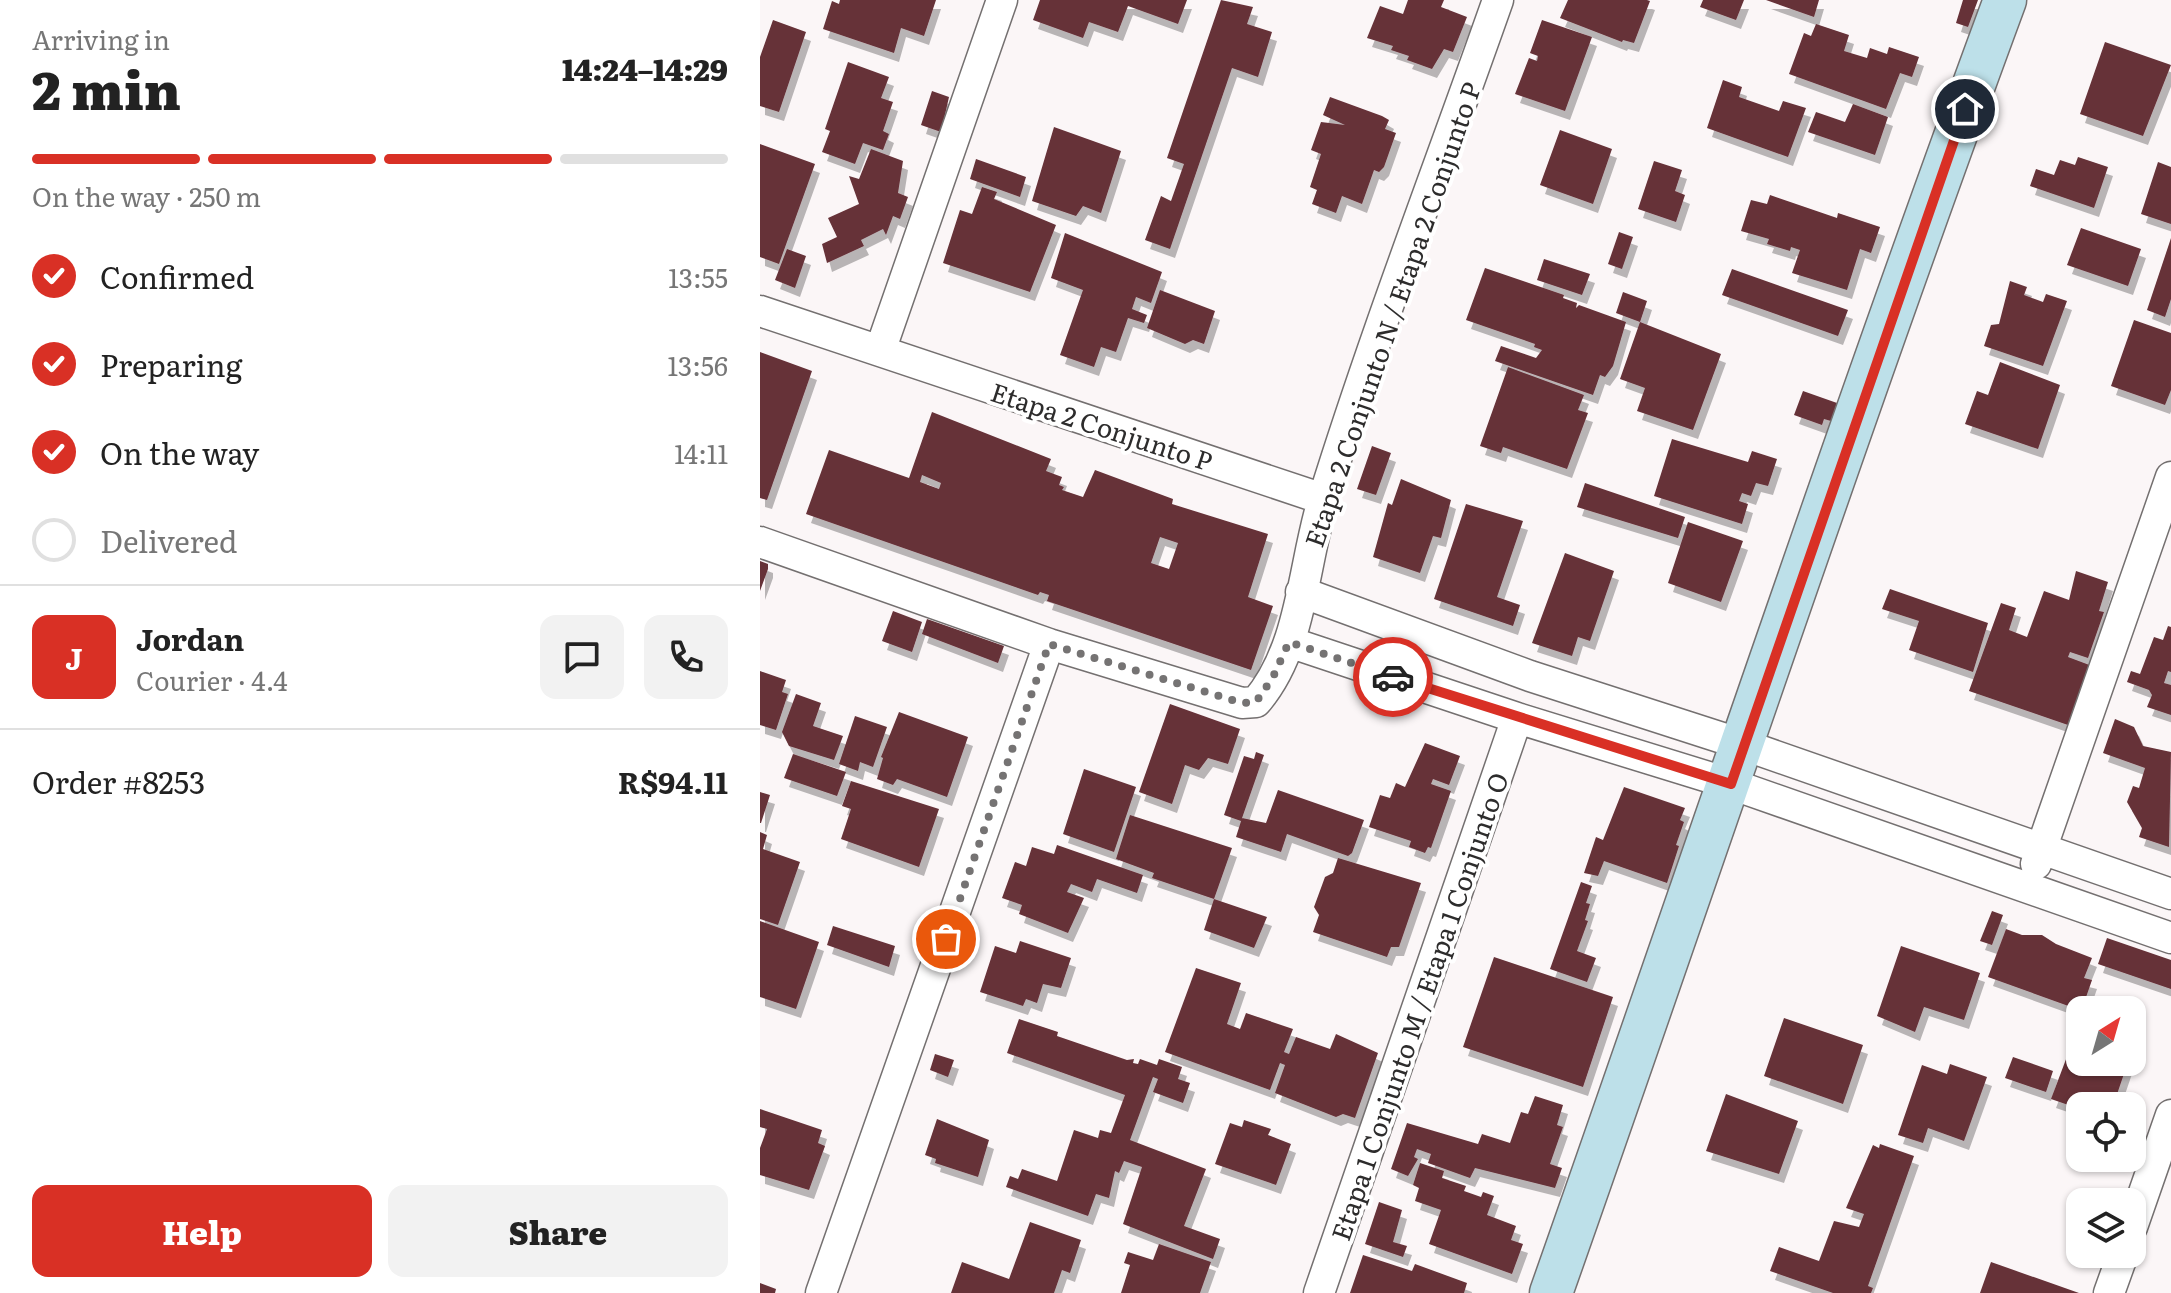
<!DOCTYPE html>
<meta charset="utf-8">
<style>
body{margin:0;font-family:Literata,serif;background:#f2f2f2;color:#222;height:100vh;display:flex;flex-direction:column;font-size:30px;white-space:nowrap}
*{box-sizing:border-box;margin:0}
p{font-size:26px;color:#767676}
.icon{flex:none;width:44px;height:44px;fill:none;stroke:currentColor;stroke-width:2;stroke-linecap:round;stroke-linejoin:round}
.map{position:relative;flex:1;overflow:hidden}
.details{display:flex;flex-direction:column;background:#fff;width:760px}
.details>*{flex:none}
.needle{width:52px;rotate:37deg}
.buttons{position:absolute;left:1306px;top:996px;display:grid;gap:16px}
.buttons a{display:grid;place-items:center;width:80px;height:80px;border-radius:16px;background:#fff;box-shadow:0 2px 6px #0004;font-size:40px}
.pin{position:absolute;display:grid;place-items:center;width:68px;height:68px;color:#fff;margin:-34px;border:4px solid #fff;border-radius:50%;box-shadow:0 2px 8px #0007}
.courier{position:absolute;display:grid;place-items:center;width:80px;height:80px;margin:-40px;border:6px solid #d93025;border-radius:50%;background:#fff;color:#222;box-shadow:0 2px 10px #0007}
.headline em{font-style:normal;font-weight:800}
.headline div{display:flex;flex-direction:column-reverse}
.headline{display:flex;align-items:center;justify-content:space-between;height:136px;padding:0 32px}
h1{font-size:52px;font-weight:800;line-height:60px}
.bar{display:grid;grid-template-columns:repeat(4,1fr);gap:12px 8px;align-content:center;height:96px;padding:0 32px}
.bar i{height:10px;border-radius:6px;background:#e0e0e0}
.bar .active{background:#d93025}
.bar p{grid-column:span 4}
.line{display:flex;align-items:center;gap:20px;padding:0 32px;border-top:2px solid #e0e0e0}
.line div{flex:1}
.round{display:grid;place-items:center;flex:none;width:84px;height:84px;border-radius:16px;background:#f2f2f2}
ol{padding:0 32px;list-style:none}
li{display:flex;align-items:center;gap:24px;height:88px}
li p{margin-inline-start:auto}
li .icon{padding:8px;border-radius:50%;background:#d93025;color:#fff;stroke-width:4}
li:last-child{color:#767676}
li i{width:44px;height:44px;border:4px solid #e0e0e0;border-radius:50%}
.action{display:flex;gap:16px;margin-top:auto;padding:16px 32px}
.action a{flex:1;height:92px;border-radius:16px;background:#d93025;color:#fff;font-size:32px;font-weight:800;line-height:92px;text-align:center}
.action a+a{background:#f2f2f2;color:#222}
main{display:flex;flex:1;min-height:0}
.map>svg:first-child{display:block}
.building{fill:#663138;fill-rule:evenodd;filter:url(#shadow)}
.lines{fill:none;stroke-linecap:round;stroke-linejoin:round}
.street-casing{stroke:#747070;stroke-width:33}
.secondary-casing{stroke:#747070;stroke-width:45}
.street{stroke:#fff;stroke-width:30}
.secondary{stroke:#bde0e9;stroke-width:42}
.done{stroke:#757373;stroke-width:8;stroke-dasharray:0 14.4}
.route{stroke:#d93025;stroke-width:10}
.labels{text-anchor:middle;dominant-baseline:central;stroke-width:8;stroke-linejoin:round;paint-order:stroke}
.street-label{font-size:26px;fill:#2d2c2c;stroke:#fff}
</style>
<main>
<section class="details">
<div class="headline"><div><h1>2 min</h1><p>Arriving in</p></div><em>14:24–14:29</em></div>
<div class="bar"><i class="active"></i><i class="active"></i><i class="active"></i><i></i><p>On the way · 250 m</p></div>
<ol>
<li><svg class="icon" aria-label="check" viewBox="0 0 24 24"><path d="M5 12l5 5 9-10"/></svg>Confirmed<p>13:55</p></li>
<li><svg class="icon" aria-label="check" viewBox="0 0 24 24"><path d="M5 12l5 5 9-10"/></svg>Preparing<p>13:56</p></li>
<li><svg class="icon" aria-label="check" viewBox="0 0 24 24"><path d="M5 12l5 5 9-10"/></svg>On the way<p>14:11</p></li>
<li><i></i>Delivered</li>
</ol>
<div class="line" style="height:144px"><b class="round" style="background:#d93025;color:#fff">J</b><div><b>Jordan</b><p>Courier · 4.4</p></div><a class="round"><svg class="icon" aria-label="chat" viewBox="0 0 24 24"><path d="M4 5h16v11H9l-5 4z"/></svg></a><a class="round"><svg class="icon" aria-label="phone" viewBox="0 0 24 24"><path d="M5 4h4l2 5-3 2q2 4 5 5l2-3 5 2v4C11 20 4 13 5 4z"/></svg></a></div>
<div class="line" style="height:104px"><div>Order #8253</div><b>R$94.11</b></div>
<div class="action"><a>Help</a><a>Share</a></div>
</section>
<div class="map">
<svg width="1411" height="1293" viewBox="0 0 1411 1293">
<defs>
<filter id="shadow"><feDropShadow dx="5" dy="9" stdDeviation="0" flood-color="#0004"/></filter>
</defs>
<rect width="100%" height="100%" fill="#fbf6f7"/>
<path class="building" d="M80 0H176L164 36 141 28 134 53 63 29 72 1 79 4Z
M280 0H427L418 24 368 6 358 32 329 22 323 38 273 20Z
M461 0 493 7 487 24 512 32 498 77 472 68 410 249 385 240 401 196 411 201 424 164 407 158Z
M648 0H684L681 7 707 17 693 52 684 49 672 69 647 60 649 56 631 50 633 46 607 38 620 6 643 14Z
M808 0H887L890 1 874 43 863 40 862 42 800 18Z
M943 0H984L976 20 940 7Z
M1006 0H1059L1054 17Z
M1203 0H1218L1208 27 1196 23Z
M13 20 46 32 19 112 0 106V57Z
M782 20 832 37 805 111 755 94 769 58 777 61 778 56 770 53Z
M1056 24 1089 35 1084 51 1107 58 1110 48 1127 54 1129 47 1159 57 1152 77 1140 73 1126 109 1029 74 1044 33 1051 36Z
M1345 42 1411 65 1383 136 1320 114Z
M88 62 129 77 121 98 133 102 123 131 129 134 123 150 103 143 95 164 62 152 70 131 65 129Z
M963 80 982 87 979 97 1019 111 1023 101 1046 108 1028 157 947 128Z
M172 91 189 97 181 132 161 125Z
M570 97 622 116 629 120 625 129 636 133 624 167 619 172 614 170 602 204 582 196 576 213 552 204 557 190 550 187 561 154 551 150 561 122 585 125 563 115Z
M1093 104 1128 117 1115 155 1048 132 1056 112 1085 122Z
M294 127 361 151 341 213 323 206 316 216 272 201Z
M800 130 852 149 833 204 780 185Z
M0 144 55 164 19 264 0 257Z
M111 149 143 161 138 193 148 197 140 219 133 216 126 235 123 229 101 240 104 246 67 263 62 244 77 237 68 218 99 204 89 176 99 179Z
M1318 157 1348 167 1334 208 1270 186 1276 169 1294 175 1300 160 1315 165Z
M216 159 266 177 260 197 210 179Z
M894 161 922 170 915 191 925 195 916 222 878 209Z
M1398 162 1411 167V224L1381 214Z
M222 187 237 192 234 199 296 225 270 292 183 263 200 210 212 214Z
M1010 195 1077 218 1078 213 1120 227 1111 253 1100 249 1087 290 1032 273 1040 250 1031 247 1030 251 1007 244 1009 239 981 231 991 200 1007 204Z
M1321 228 1381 249 1368 286 1307 265Z
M859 232 873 237 862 269 848 264Z
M305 233 402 272 391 303 376 297 372 309 387 315 384 323 368 318 356 352 341 347 334 367 300 355 323 290 291 278Z
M1411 238V299L1405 317 1387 310Z
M27 249 46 256 35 288 15 280Z
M784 259 830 274 822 295 777 280Z
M725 268 804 295 803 298 817 303 816 308 819 305 866 322 853 366 845 377 840 375 833 395 735 361 741 346 776 358 782 350 774 347 775 344 706 320Z
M972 269 1088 310 1078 336 962 295Z
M1250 281 1267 287 1264 295 1283 302 1286 294 1307 301 1283 366 1224 346 1231 325 1239 324Z
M400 290 455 311 444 344 433 340 425 344 387 328Z
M863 292 887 301 880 322 961 354 933 430 877 411 885 388 860 379 880 322 856 313Z
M1374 320 1411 333V390L1405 405 1351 386Z
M0 352 52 371 7 500 0 498Z
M1240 362 1300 385 1278 449 1205 424 1217 391 1228 395Z
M748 367 824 395 818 410 828 413 807 469 743 447 741 453 720 446Z
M1043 391 1077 403 1071 421 1064 419 1062 425 1034 415Z
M172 412 291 459 286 471 302 477 299 485 304 487 302 490 323 497 335 470 413 499 412 504 508 534 488 597 513 606 491 670 287 601 289 595 280 592 278 595 46 514 69 450 149 478ZM162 475 181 483 179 489 160 482ZM400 537 418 543 409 569 391 563Z
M912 439 988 462 992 451 1017 459 1008 486 996 483 991 496 982 493 979 501 988 504 982 524 894 496Z
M612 446 631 453 616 495 597 489Z
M641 479 691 500 681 538 673 536 660 573 613 557 628 503 632 505Z
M825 483 925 517 918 538 817 507Z
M706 504 763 521 737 597 760 605 753 626 674 599Z
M928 522 983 541 961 602 908 583Z
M805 553 854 571 830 641 818 637 812 656 772 643Z
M0 561 8 564V569L0 591Z
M1316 571 1348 582 1339 611 1344 612 1328 658 1310 652 1308 657 1332 666 1311 723 1308 725 1209 691 1241 603 1256 608 1249 630 1267 637 1284 591 1309 600Z
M1130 589 1228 623 1213 672 1149 650 1159 621 1122 609Z
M133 611 162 622 152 652 122 641Z
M167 619 244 646 238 663 162 634Z
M1408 626 1411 627V672L1408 671 1404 683 1411 685V715L1387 707 1392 695 1389 690 1367 682 1371 671 1380 674 1394 637 1403 640Z
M0 671 26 680 22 692 28 694 16 730 0 725Z
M36 694 61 703 53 726 83 736 74 760 29 746 22 732Z
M410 704 480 729 468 764 448 758 439 770 425 765 412 804 379 792Z
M139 712 208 737 187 797 137 779 133 785 117 779 123 758 121 757Z
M95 716 127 727 113 767 100 762 98 771 79 764Z
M1355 719 1374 727 1383 746 1411 752 1409 847 1379 837 1382 828 1367 802 1373 786 1379 788 1385 768 1343 753Z
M665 743 700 756 689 785 673 779 671 784 691 791 671 848 668 847 665 853 649 847 651 841 609 827 620 795 630 798 636 783 645 787Z
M496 752 504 755 481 821 464 815 484 756 494 759Z
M33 754 86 772 77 796 24 778Z
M324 769 376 787 354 852 303 834Z
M91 781 179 809 159 867 81 839 91 809 82 806Z
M864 787 925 808 920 820 924 822 916 845 919 846 907 883 844 861 838 876 824 873 836 837 843 840Z
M518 790 604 820 592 853 588 856 527 834 521 852 476 837 482 818 506 823Z
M0 792 10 795 1 823H0Z
M370 815 472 848 454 899 392 878 394 873 356 859Z
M0 832 7 835 3 849 40 862 18 925 0 919Z
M297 845 383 875 377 893 337 879 332 892 311 884 307 892 324 898 308 933 259 914 262 905 242 898 255 862 266 866 272 847 294 854Z
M578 858 661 883 639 947H631L627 957 553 932 559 915 554 907 565 877 573 873Z
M821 882 832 886 826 903 830 904 825 920 828 921 817 951 836 958 827 982 790 969Z
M454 899 507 917 494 948 444 930Z
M1232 911 1243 915 1232 945 1220 941Z
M0 921 59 942 36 1009 0 997Z
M73 926 135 946 129 967 67 945Z
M1246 929 1262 935H1282L1296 944 1332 958 1324 978 1332 980 1324 1003 1316 1001 1314 1008 1228 977Z
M1347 938 1411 960V989L1338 964Z
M260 941 311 958 301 988 283 984 277 1003 266 999 263 1006 220 992 235 946 256 953Z
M1141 946 1220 973 1204 1020 1164 1007 1155 1032 1117 1016Z
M734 957 853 997 823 1087 703 1047Z
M436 968 481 983 467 1024 480 1029 486 1013 533 1029 524 1052 529 1054 536 1037 570 1049 576 1034 618 1053 595 1118 583 1114 576 1117 515 1093 525 1065 520 1063 510 1090 405 1052Z
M1024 1018 1103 1045 1083 1104 1004 1076Z
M259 1019 298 1032 297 1036 367 1060 374 1059 373 1063 378 1064 380 1059 397 1065 399 1059 422 1067 418 1079 430 1083 423 1103 393 1092 398 1079 393 1077 370 1140 446 1169 424 1226 460 1239 453 1259 363 1224 382 1167 364 1161 359 1173 355 1171 349 1198 336 1194 328 1216 246 1187 250 1176 258 1179 262 1169 297 1181 314 1130 338 1138 340 1130 351 1133 365 1095 247 1053Z
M1314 1038 1320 1041V1062H1368L1353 1106 1342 1103 1341 1106H1320V1109L1291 1099Z
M175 1054 194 1060 188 1077 170 1070Z
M1253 1057 1293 1071 1286 1092 1245 1078Z
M1190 1064 1227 1077 1204 1141 1168 1128 1163 1143 1138 1135 1162 1065 1187 1074Z
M966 1094 1038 1121 1019 1174 946 1151Z
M775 1096 803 1105 797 1125 803 1127 790 1164 802 1168 795 1188 715 1168 710 1178 668 1163 671 1154 657 1149 654 1157 658 1159 648 1176 631 1169 647 1123 718 1144 722 1134 750 1143 761 1112 768 1114Z
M0 1109 62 1130 58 1143 65 1146 49 1190 0 1175V1148L7 1129 0 1127Z
M177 1119 229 1140 218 1177 175 1163 176 1159 165 1155Z
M484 1120 511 1129 508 1135 531 1144 516 1185 455 1164 470 1123 482 1127Z
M1120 1144 1154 1156 1108 1286 1113 1288 1111 1293H1073L1010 1271 1019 1247 1059 1261 1074 1221 1099 1227 1104 1214 1086 1208 1113 1145 1119 1148Z
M660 1163 684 1171 682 1178 706 1186 704 1191 721 1197 723 1192 734 1196 727 1215 756 1226 751 1240 763 1244 752 1274 669 1244 681 1210 655 1201 659 1188 653 1185Z
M619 1202 642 1210 633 1242 647 1246 643 1257 605 1244Z
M270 1222 321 1240 310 1273 302 1270 294 1293H191L202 1262 249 1279Z
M399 1244 451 1262 440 1293H361L370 1265 364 1263 368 1252 393 1260Z
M603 1255 652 1271 655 1264 707 1283 704 1293H590Z
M1231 1262 1319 1293H1220Z
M0 1283 16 1289 15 1293H0Z"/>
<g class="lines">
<g class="street-casing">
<path id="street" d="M0 311 563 499
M120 351 242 0
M0 542 289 644 482 703 496 702C543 648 543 563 564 497 616 330 680 165 738 0
M541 592 770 676 984 745 1411 894
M529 642 757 718 971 784 1411 938
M1276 864 1411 477
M1372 1227 1411 1115
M61 1293 289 644
M559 1293 757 718
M1349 1293 1363 1254"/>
</g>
<g class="secondary-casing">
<path id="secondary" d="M791 1293C943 862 1087 428 1245 0"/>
</g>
<use href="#street" class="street"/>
<use href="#secondary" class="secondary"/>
</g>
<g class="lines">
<path class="done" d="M186 939 289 644 482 703 496 702 513 677 529 642 633 677"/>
<path class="route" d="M633 677 971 784 1205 109"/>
</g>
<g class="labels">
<g class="street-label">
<text transform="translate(631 314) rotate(-71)">Etapa 2 Conjunto N / Etapa 2 Conjunto P</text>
<text transform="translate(342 425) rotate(18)">Etapa 2 Conjunto P</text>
<text transform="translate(658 1006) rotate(-71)">Etapa 1 Conjunto M / Etapa 1 Conjunto O</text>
</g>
</g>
</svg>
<div class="buttons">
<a><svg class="needle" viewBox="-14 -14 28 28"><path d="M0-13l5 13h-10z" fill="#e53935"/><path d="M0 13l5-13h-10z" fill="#767676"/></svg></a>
<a><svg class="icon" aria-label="locate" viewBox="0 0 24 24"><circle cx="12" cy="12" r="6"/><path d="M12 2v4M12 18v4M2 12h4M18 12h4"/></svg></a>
<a><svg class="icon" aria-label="layers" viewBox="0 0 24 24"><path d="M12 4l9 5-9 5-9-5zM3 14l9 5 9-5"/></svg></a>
</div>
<div class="pin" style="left:186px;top:939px;background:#ea580c"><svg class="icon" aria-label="bag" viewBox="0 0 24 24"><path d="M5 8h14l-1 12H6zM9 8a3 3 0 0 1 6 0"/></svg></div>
<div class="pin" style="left:1205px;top:109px;background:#1f2937"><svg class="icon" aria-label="home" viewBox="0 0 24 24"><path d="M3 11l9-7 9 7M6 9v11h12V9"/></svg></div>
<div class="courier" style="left:633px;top:677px"><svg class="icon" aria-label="car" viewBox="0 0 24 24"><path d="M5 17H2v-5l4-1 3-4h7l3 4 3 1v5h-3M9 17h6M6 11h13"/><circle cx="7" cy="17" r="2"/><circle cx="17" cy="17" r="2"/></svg></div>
</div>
</main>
